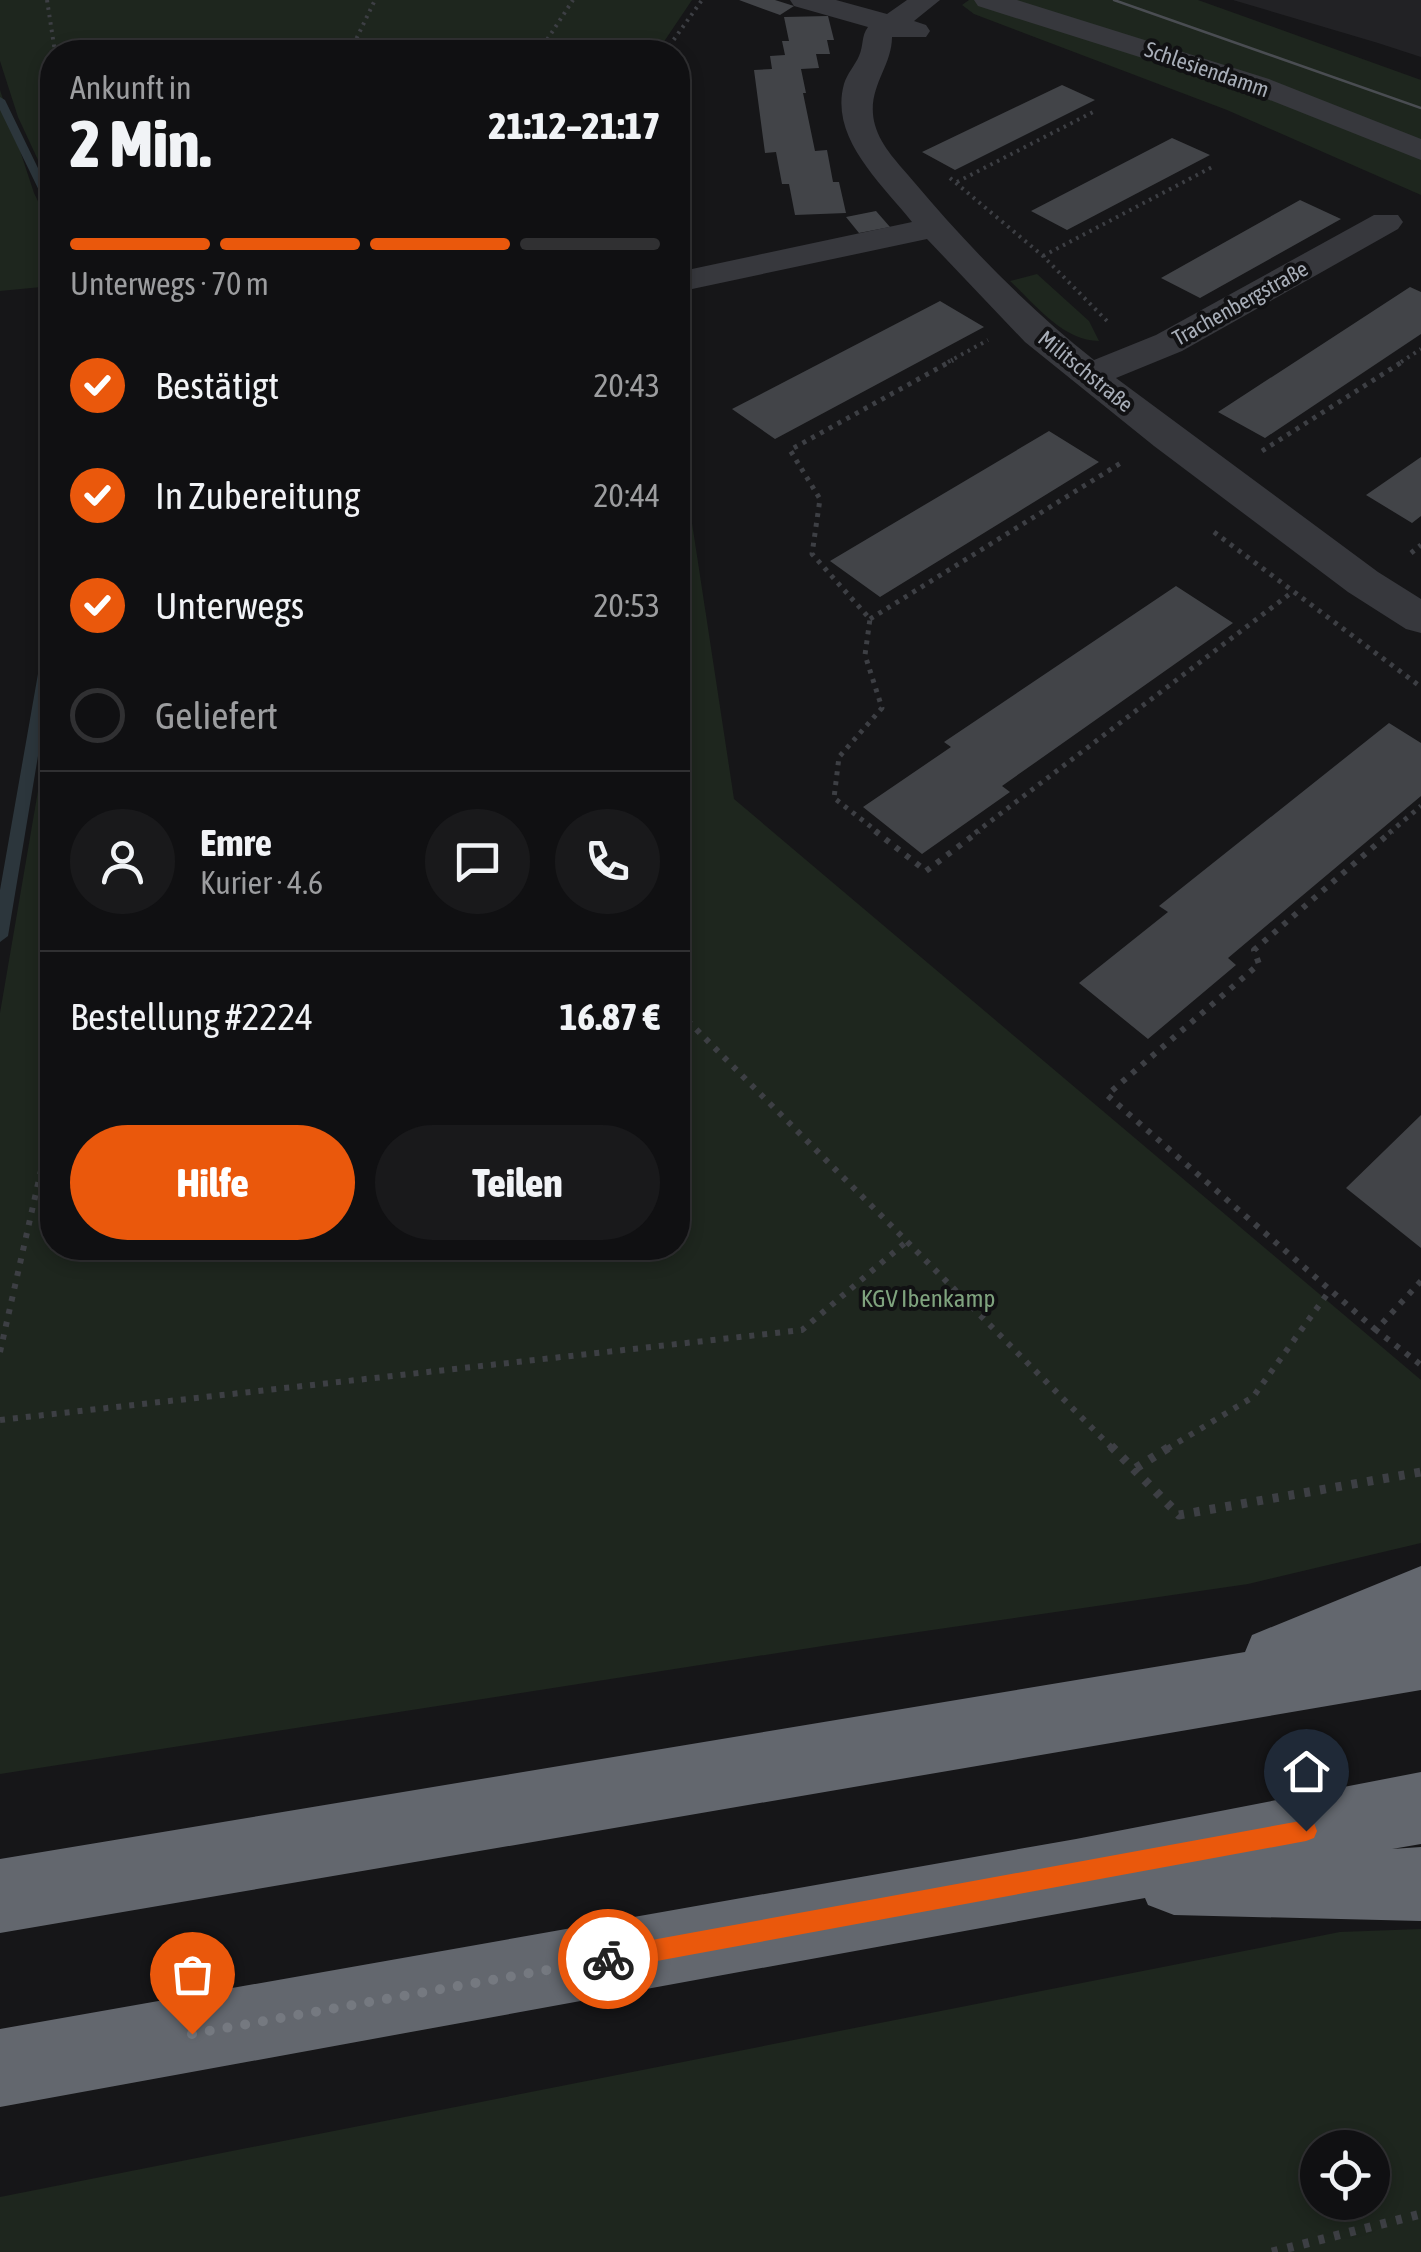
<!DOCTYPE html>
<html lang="de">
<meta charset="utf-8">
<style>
body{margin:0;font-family:"Asap Condensed",sans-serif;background:#19191b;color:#f1f3f6;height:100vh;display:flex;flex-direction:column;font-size:38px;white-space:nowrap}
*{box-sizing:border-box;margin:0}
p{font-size:32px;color:#9c9d9f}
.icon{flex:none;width:55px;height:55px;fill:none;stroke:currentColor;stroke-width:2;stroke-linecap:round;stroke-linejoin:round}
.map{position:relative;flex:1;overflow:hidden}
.drawer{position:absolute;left:40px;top:40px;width:650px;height:1220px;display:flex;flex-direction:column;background:#101012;border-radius:40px;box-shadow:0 5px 15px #0003,0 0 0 2px #303032}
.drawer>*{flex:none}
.tools{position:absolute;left:1300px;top:2130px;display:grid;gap:20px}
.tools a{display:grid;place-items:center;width:90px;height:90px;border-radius:50%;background:#101012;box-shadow:0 5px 15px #0003,0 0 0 2px #303032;font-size:50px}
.pin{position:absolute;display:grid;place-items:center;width:85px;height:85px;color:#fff;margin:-102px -42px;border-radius:50% 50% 50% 0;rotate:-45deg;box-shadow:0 0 10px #0007}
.pin .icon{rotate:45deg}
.courier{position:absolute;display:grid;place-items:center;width:100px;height:100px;margin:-50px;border:8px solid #ea580c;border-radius:50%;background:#fff;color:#222;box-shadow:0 2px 12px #0007}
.head em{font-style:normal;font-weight:800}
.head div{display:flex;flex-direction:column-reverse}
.head{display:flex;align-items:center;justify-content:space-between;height:170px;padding:0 30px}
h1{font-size:65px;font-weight:800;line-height:75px}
.bar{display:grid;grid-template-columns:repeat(4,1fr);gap:15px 10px;align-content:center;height:120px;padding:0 30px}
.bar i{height:12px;border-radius:8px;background:#303032}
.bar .active{background:#ea580c}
.bar p{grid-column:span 4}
.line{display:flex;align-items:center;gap:25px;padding:0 30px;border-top:2px solid #303032}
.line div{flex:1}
.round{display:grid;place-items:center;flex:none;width:105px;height:105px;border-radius:52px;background:#19191b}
ol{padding:0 30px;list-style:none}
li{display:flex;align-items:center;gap:30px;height:110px}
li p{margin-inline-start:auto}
li .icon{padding:10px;border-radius:50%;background:#ea580c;color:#fff;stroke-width:4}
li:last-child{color:#9c9d9f}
li i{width:55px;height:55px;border:5px solid #303032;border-radius:50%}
.action{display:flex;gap:20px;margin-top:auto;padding:20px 30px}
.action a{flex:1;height:115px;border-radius:60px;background:#ea580c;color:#fff;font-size:40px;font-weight:800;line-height:115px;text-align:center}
.action a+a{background:#19191b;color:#f1f3f6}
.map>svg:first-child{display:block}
.built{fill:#222225}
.green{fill:#1e261e;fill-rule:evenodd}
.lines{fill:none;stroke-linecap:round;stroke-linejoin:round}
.stream{fill:#2c363c;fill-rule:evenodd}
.building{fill:#424448}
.path-far3{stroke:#3d3f44;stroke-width:4;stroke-dasharray:2.5 5;stroke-linecap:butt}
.path-far2{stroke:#3d3f44;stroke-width:5;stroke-dasharray:4 6;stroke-linecap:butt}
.path-far1{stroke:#3d3f44;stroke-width:6;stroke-dasharray:5 8;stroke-linecap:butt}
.path{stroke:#3d3f44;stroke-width:9;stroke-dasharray:6 10;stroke-linecap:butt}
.minor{fill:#37383d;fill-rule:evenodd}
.highway{fill:#63676e;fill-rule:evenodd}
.tram{stroke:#4a4d52;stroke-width:2.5}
.route{fill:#ea580c}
.done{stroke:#757980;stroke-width:10;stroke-dasharray:0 18}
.labels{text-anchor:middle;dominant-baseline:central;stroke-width:8;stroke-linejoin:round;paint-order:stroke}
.far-street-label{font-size:22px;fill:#a8aeb8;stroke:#111113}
.park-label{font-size:25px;fill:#7fa37e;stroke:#111113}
</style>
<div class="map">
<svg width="1421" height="2252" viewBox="0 0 1421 2252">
<rect width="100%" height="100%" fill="#161618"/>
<path class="built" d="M1233 0H1421V57L1378 43Z"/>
<path class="green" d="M0 0H692L657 52H52V190L18 117 0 61Z
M969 0H1198L1421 80V195L1227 110 974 14 962 5Z
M0 90 34 193 52 230V286L0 291Z
M1037 274 1089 321 1099 341C1062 340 1036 305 1010 281Z
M678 431 734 799 1421 1380V1543L1248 1584 829 1645 0 1774V1013L52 709V1248H678Z
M1421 1929V2252H0V2197L1340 1932ZM1318 2148H1372V2202H1318Z"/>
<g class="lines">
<path class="stream" d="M0 97 5 100 52 197V210L47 207 0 110Z
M52 629V672L8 936 0 942V890L45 634Z"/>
</g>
<path class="building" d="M739 0H775L794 6 780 15Z
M828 16 834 40H827L830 54H816L819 68 801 69 806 93H803L815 151 827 150 833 182H839L846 213 795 215 789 184H782L776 152 765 153 754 70 772 69 770 56 785 55 782 41H789L784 17Z
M1062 85 1095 100 955 170 922 152Z
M1172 138 1210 155 1067 230 1031 211Z
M1300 200 1341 219 1200 298 1161 278Z
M876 211 890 227 859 233 846 217Z
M1410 287 1421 292V334L1265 438 1218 412Z
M940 301 984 327 775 439 732 409Z
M1049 431 1099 462 880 597 830 561Z
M1421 457V516L1412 523 1366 495Z
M1176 586 1233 623 1002 786 1010 792 922 854 863 807 951 747 944 742Z
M1389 723 1421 743V796L1228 958 1236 965 1148 1039 1079 983 1168 912 1159 906Z
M1421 1115V1248L1346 1188Z"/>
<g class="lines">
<path class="path-far3" d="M47 0 55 52
M350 52 375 0
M539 52 573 0
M665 52 702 0
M950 178 1043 256 1110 324
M957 182 1095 111
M1043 256 1214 166
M948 362 988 340
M1401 362 1421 349"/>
<path class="path-far2" d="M1262 451 1405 360
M1214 532 1421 687
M1411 553 1421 545
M870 619 1124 461
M879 833 834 798 839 757 882 708 865 655 870 619 812 554 820 499 790 450 953 360
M975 833 1291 593
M1389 833 1421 806"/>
<path class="path-far1" d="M875 831 926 871 979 831
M678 1011 1113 1449
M1421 1281 1376 1330 1421 1365
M1376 1330 1107 1095 1259 964 1254 950 1392 831
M0 1352 52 1122
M0 1420 802 1330 906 1242
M1167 1449 1253 1397 1330 1290"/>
<path class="path" d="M1111 1446 1179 1515 1421 1472
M1136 1468 1171 1446
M1272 2252 1421 2214"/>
<path class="minor" d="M790 0H836L887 14 907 0H940L914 21 926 25 930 31 926 37H892C892 68 865 89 875 125 881 147 900 165 914 182 968 246 1028 308 1094 360L1156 335 1374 215H1398L1403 222 1398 229 1182 351 1116 378 1378 572 1421 599V633L1406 629 1348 592 1154 446 1025 342 927 239 678 292V272L912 222C882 184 829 138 844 84 847 74 855 65 859 56 864 45 861 36 868 27L794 6Z
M974 0H1017L1269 79 1421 139V160L1247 91 978 6Z"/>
<path class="highway" d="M1421 1566V1690L0 1933V1859L1245 1652 1252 1635Z
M1421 1772V1844L1392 1849 1421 1847V1921L1174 1915 1148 1905 1145 1898 0 2107V2029L1076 1839Z"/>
<path class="tram" d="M1114 0 1421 108"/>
</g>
<path class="route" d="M1306 1820 1314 1823 1317 1831 1314 1838 1306 1841 608 1970 600 1967 597 1959 600 1951 608 1948Z"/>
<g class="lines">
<path class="done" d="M192 2034 608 1959"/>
</g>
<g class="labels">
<g class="far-street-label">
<text transform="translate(1207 69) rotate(19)">Schlesiendamm</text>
<text transform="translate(1240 303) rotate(-29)">Trachenbergstraße</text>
<text transform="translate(1086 371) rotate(39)">Militschstraße</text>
</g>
<g class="park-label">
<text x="928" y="1298">KGV Ibenkamp</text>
</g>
</g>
</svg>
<div class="tools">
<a><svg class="icon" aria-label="locate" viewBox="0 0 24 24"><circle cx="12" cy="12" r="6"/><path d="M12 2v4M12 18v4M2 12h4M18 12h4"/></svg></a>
</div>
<div class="pin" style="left:192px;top:2034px;background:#ea580c"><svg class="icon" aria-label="bag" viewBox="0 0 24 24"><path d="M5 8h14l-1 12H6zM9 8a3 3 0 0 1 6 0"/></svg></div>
<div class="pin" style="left:1306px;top:1831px;background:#1f2937"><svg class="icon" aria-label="home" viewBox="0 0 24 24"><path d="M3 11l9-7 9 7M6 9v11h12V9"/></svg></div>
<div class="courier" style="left:608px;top:1959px"><svg class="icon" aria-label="bike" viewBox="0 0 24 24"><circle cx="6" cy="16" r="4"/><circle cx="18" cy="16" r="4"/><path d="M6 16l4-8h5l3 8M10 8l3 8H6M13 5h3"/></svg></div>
<section class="drawer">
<div class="head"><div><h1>2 Min.</h1><p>Ankunft in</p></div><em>21:12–21:17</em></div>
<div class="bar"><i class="active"></i><i class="active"></i><i class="active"></i><i></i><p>Unterwegs · 70 m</p></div>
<ol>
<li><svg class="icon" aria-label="check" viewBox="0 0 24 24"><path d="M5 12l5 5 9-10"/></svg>Bestätigt<p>20:43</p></li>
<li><svg class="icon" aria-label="check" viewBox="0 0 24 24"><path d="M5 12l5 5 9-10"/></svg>In Zubereitung<p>20:44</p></li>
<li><svg class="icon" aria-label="check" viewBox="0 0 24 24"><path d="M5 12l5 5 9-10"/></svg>Unterwegs<p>20:53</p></li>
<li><i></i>Geliefert</li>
</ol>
<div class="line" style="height:180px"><a class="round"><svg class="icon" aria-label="person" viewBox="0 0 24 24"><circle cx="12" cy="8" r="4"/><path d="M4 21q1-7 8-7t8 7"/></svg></a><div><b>Emre</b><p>Kurier · 4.6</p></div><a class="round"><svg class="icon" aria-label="chat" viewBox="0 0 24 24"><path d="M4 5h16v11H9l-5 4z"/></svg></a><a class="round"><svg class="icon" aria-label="phone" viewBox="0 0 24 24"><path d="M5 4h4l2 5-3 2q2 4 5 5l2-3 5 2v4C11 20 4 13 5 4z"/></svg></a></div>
<div class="line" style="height:130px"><div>Bestellung #2224</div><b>16.87 €</b></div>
<div class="action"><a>Hilfe</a><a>Teilen</a></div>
</section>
</div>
